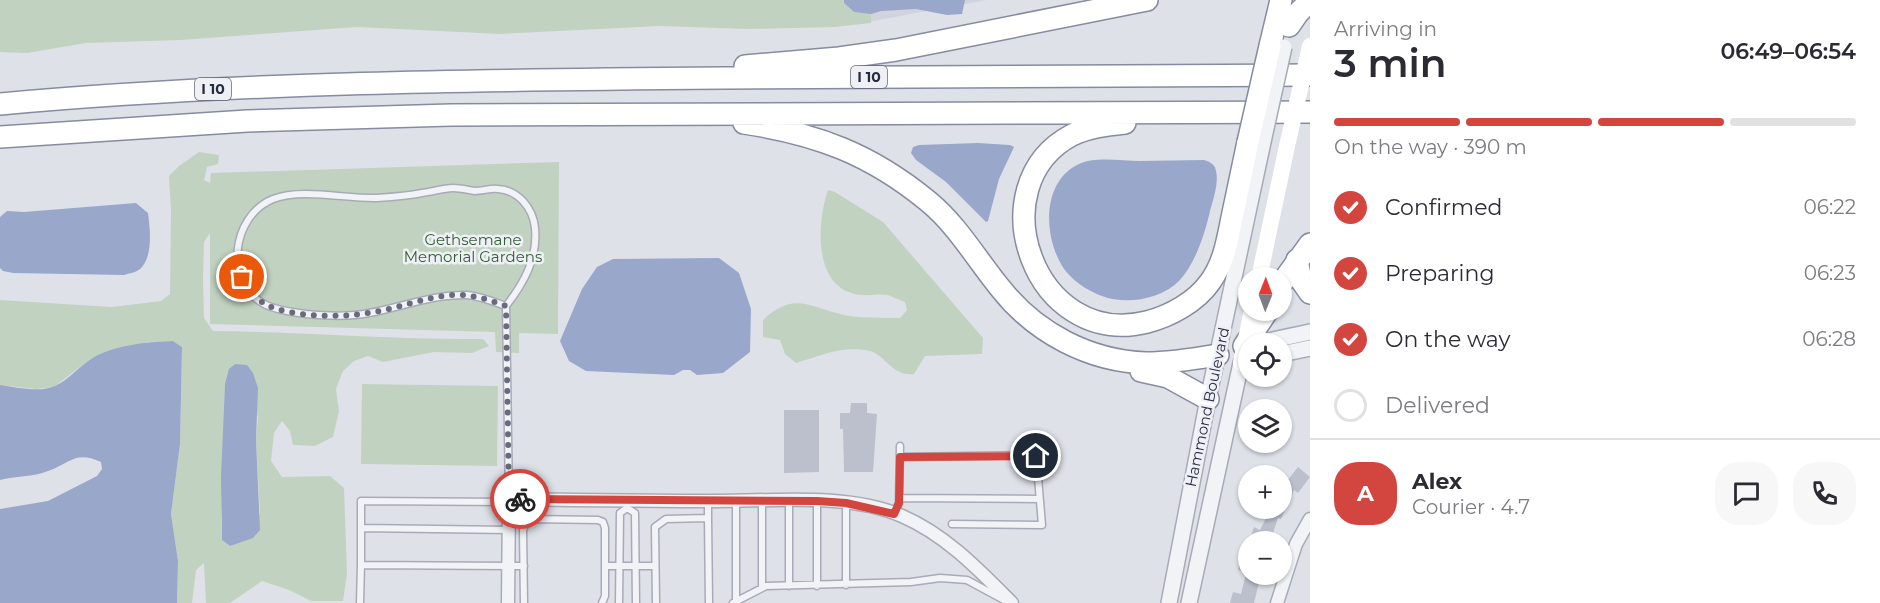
<!DOCTYPE html>
<meta charset="utf-8">
<style>
body{margin:0;font-family:Montserrat,sans-serif;background:#f7f7f7;color:#2b2b33;height:100vh;display:flex;flex-direction:column;font-size:22px;white-space:nowrap}
*{box-sizing:border-box;margin:0}
p{font-size:20px;color:#7c7c81}
.icon{flex:none;width:33px;height:33px;fill:none;stroke:currentColor;stroke-width:2;stroke-linecap:round;stroke-linejoin:round}
.map{position:relative;flex:1;overflow:hidden}
.details{display:flex;flex-direction:column;background:#fff;width:570px}
.details>*{flex:none}
.needle{width:39px;rotate:1deg}
.fabs{position:absolute;left:1238px;top:267px;display:grid;gap:12px}
.fabs a{display:grid;place-items:center;width:54px;height:54px;border-radius:50%;background:#fff;box-shadow:0 2px 4px #0004;font-size:30px}
.pin{position:absolute;display:grid;place-items:center;width:51px;height:51px;color:#fff;margin:-26px;border:3px solid #fff;border-radius:50%;box-shadow:0 2px 6px #0007}
.courier{position:absolute;display:grid;place-items:center;width:60px;height:60px;margin:-30px;border:4px solid #d3463f;border-radius:50%;background:#fff;color:#222;box-shadow:0 2px 8px #0007}
.headline em{font-style:normal;font-weight:600}
.headline div{display:flex;flex-direction:column-reverse}
.headline{display:flex;align-items:center;justify-content:space-between;height:102px;padding:0 24px}
h1{font-size:39px;font-weight:600;line-height:45px}
.bar{display:grid;grid-template-columns:repeat(4,1fr);gap:9px 6px;align-content:center;height:72px;padding:0 24px}
.bar i{height:8px;border-radius:4px;background:#e1e1e2}
.bar .current{background:#d3463f}
.bar p{grid-column:span 4}
.line{display:flex;align-items:center;gap:15px;padding:0 24px;border-top:2px solid #e1e1e2}
.line div{flex:1}
.round{display:grid;place-items:center;flex:none;width:63px;height:63px;border-radius:24px;background:#f7f7f7}
ol{padding:0 24px;list-style:none}
li{display:flex;align-items:center;gap:18px;height:66px}
li p{margin-inline-start:auto}
li .icon{padding:6px;border-radius:50%;background:#d3463f;color:#fff;stroke-width:4}
li:last-child{color:#7c7c81}
li i{width:33px;height:33px;border:3px solid #e1e1e2;border-radius:50%}
main{display:flex;flex:1;min-height:0}
.map>svg:first-child{display:block}
.built{fill:#d1d3de}
.green{fill:#c1d3c0;fill-rule:evenodd}
.water{fill:#98a7ca}
.building{fill:#bcbfcc}
.lines{fill:none;stroke-linecap:round;stroke-linejoin:round}
.service-casing{stroke:#a8abb7;stroke-width:9}
.minor-casing{stroke:#a8abb7;stroke-width:15}
.tertiary-casing{stroke:#a8abb7;stroke-width:18}
.motorway-casing{stroke:#868ba0;stroke-width:24}
.service{stroke:#f2f3f7;stroke-width:6}
.minor{stroke:#f2f3f7;stroke-width:12}
.tertiary{stroke:#f2f3f7;stroke-width:15}
.secondary{stroke:#fff;stroke-width:16}
.motorway{stroke:#fff;stroke-width:21}
.tertiary-bridge-casing{stroke:#a8abb7;stroke-width:18;stroke-linecap:butt}
.motorway-bridge-casing{stroke:#868ba0;stroke-width:24;stroke-linecap:butt}
.tertiary-bridge{stroke:#f2f3f7;stroke-width:15}
.secondary-bridge{stroke:#fff;stroke-width:16}
.motorway-bridge{stroke:#fff;stroke-width:21}
.done{stroke:#676b7c;stroke-width:6;stroke-dasharray:0 10.8}
.route{stroke:#d3463f;stroke-width:8}
.labels{text-anchor:middle;dominant-baseline:central;stroke-width:5;stroke-linejoin:round;paint-order:stroke}
.shield{fill:#eef0f6;stroke:#636777;stroke-width:1.5}
.shield-label{font-size:14px;font-weight:bold;fill:#272c41}
.park-label{font-size:15px;fill:#345d34;stroke:#eef0f6}
.street-label{font-size:15px;fill:#272c41;stroke:#eef0f6}
</style>
<main>
<div class="map">
<svg width="1310" height="603" viewBox="0 0 1310 603">
<rect width="100%" height="100%" fill="#dfe1e9"/>
<path class="built" d="M857 0H987L857 24Z"/>
<path class="green" d="M0 0H844V3L854 12 871 14V23L834 27 748 29 660 26 500 34 357 27 181 40 86 43 27 53 0 52Z
M199 152 219 155 218 164 207 167 204 180 210 183 211 173 559 162 558 334 519 333V353L496 352 495 332 210 324V233L204 242 203 279 204 318 213 331C304 332 393 340 483 339L489 346 472 353 434 352 383 362 368 356 354 361 343 371 336 389 339 411 333 437 315 446 293 445 290 431 282 421 274 433 271 461 282 477 330 476 344 488 347 574 343 601H311L289 590 262 581 230 603H206L204 563 196 570 192 603H177L178 561 171 514 180 444 182 347 173 341 148 342 89 360 54 387 36 389 0 385V300L112 307 161 301 170 294 171 211 169 176 179 166ZM225 384 258 416 256 440 260 514 238 542 230 546 222 540 221 521Z
M828 190 835 192 883 222 983 338 982 354 925 356 914 374C893 377 885 355 870 351 843 345 820 356 796 363L785 354 780 340 763 337V320C794 291 809 307 844 315 862 319 882 317 900 318L907 310 905 302C899 300 893 297 888 295 877 293 866 297 855 294 813 285 817 222 828 190Z
M362 384 498 386 497 466 361 464Z"/>
<path class="water" d="M844 0H965L962 14 947 15 916 9 881 11 871 14 854 12 844 3Z
M978 143 1010 145 1014 147 999 179 988 221 986 222 946 182 916 160 911 153 913 147 919 145Z
M1204 160C1210 162 1215 164 1216 171 1219 183 1213 200 1210 211 1205 234 1195 264 1179 281 1160 300 1125 305 1102 296 1084 289 1066 277 1058 258 1044 229 1044 182 1077 165 1094 156 1121 161 1140 161 1162 161 1183 160 1204 160Z
M136 203 148 213C150 228 153 254 142 267 138 272 131 273 124 275L13 273 3 271 0 268V217L7 211 24 212Z
M719 258 739 273 751 309 750 352 723 373 697 375 690 370H683L674 375 586 371 569 361 560 341 582 289 597 267 613 259Z
M173 341 182 347 180 444 171 514 178 561 177 603H0V509L48 501 97 476 102 469 101 462C76 450 70 463 48 471 33 477 15 476 0 480V385C16 387 39 393 55 386 68 380 77 369 88 361 111 345 146 342 173 341Z
M235 364 247 365 253 373 258 388 256 440 260 530 253 538 230 546 222 540 221 477 225 384 229 369Z"/>
<path class="building" d="M851 403H867V413L877 414 873 472H844L843 429H840V413H850Z
M784 410H819V472L784 473Z
M1298 467 1310 477 1298 493 1294 490 1281 519 1278 518 1270 542H1255L1256 538 1251 536 1254 527 1260 530 1271 508H1281V489Z
M1241 557 1248 558V572L1238 570Z
M1246 574H1261L1254 603H1230L1233 592 1241 594Z"/>
<g class="lines">
<g class="service-casing">
<path id="service" d="M506 306C494 302 480 296 467 295 434 294 402 307 369 313 349 317 327 316 306 314 293 312 279 311 266 305 223 284 231 216 273 199 303 188 345 199 377 198 392 197 407 196 422 193 432 192 443 188 453 188 461 188 468 190 475 191 483 191 490 188 498 189 518 190 533 208 535 228 538 258 524 283 506 306L509 499
M900 457 1036 455
M899 498 1039 499
M762 501V587
M789 501V586
M509 502 361 501V565L524 566
M627 508 635 513 636 603
M894 513 899 503 900 446
M708 518 709 603
M952 524 1042 525 1035 442
M361 528 509 530
M605 566H655
M846 585V503
M817 586V501
M736 601V501
M360 603 361 565
M524 603 523 530 527 521 531 519 598 520 603 522 605 528V596L602 603
M619 603 620 513 627 508
M656 603 655 527 666 519 708 518V501
M733 603 766 586 911 582 940 578 967 580 1004 600"/>
</g>
<g class="minor-casing">
<path id="minor" d="M508 603 509 499C578 500 648 501 718 501 776 501 848 493 902 516 946 535 979 570 1012 603
M1277 603 1296 544 1310 519"/>
</g>
<g class="tertiary-casing">
<path id="tertiary" d="M1254 344 1310 332
M1281 354 1310 348
M1169 603 1208 399 1263 142
M1189 603 1241 363"/>
</g>
<g class="motorway-casing">
<path id="motorway" d="M1289 26 1298 13 1310 1
M1270 46 1281 0
M745 66 839 58 896 50 1147 0
M0 104C241 82 482 80 724 78 919 77 1115 76 1310 75
M744 123C817 134 871 154 929 202 958 226 977 260 1001 289 1036 333 1089 361 1146 363 1170 363 1194 359 1218 355
M1125 123C1106 125 1089 127 1072 135 977 185 1034 350 1147 322 1170 316 1196 302 1210 282 1225 262 1228 236 1233 213 1238 189 1243 166 1248 142
M0 137 247 121 451 115 1310 112
M1297 260 1301 280 1310 293
M1281 284 1310 244
M1244 346 1268 310
M1141 371 1168 377 1208 399"/>
</g>
<use href="#service" class="service"/>
<use href="#minor" class="minor"/>
<use href="#tertiary" class="tertiary"/>
<path class="secondary" d="M1259 278 1287 146
M1241 363 1252 310"/>
<use href="#motorway" class="motorway"/>
<g class="tertiary-bridge-casing">
<path id="tertiary-bridge" d="M1263 142 1284 47"/>
</g>
<g class="motorway-bridge-casing">
<path id="motorway-bridge" d="M1248 142 1270 46"/>
</g>
<use href="#tertiary-bridge" class="tertiary-bridge"/>
<path class="secondary-bridge" d="M1287 146 1310 46"/>
<use href="#motorway-bridge" class="motorway-bridge"/>
</g>
<g class="lines">
<path class="done" d="M242 277C247 287 254 298 265 304 287 317 343 318 368 313 397 309 425 297 453 295 472 294 489 300 506 306L509 499H520"/>
<path class="route" d="M520 499 817 501 846 503 894 514 899 503 900 457 1036 456"/>
</g>
<g class="labels">
<g class="shield">
<rect x="851" y="66" width="36" height="22" rx="4.5"/>
<rect x="195" y="78" width="36" height="22" rx="4.5"/>
</g>
<g class="shield-label">
<text x="869" y="77">I 10</text>
<text x="213" y="89">I 10</text>
</g>
<g class="park-label">
<text x="473" y="239">Gethsemane<tspan x="473" dy="17">Memorial Gardens</tspan></text>
</g>
<g class="street-label">
<text transform="translate(1207 407) rotate(-78)">Hammond Boulevard</text>
</g>
</g>
</svg>
<div class="fabs">
<a><svg class="needle" viewBox="-14 -14 28 28"><path d="M0-13l5 13h-10z" fill="#e53935"/><path d="M0 13l5-13h-10z" fill="#7c7c81"/></svg></a>
<a><svg class="icon" aria-label="locate" viewBox="0 0 24 24"><circle cx="12" cy="12" r="6"/><path d="M12 2v4M12 18v4M2 12h4M18 12h4"/></svg></a>
<a><svg class="icon" aria-label="layers" viewBox="0 0 24 24"><path d="M12 4l9 5-9 5-9-5zM3 14l9 5 9-5"/></svg></a>
<a>+</a>
<a>−</a>
</div>
<div class="pin" style="left:242px;top:277px;background:#ea580c"><svg class="icon" aria-label="bag" viewBox="0 0 24 24"><path d="M5 8h14l-1 12H6zM9 8a3 3 0 0 1 6 0"/></svg></div>
<div class="pin" style="left:1036px;top:456px;background:#1f2937"><svg class="icon" aria-label="home" viewBox="0 0 24 24"><path d="M3 11l9-7 9 7M6 9v11h12V9"/></svg></div>
<div class="courier" style="left:520px;top:499px"><svg class="icon" aria-label="bike" viewBox="0 0 24 24"><circle cx="6" cy="16" r="4"/><circle cx="18" cy="16" r="4"/><path d="M6 16l4-8h5l3 8M10 8l3 8H6M13 5h3"/></svg></div>
</div>
<section class="details">
<div class="headline"><div><h1>3 min</h1><p>Arriving in</p></div><em>06:49–06:54</em></div>
<div class="bar"><i class="current"></i><i class="current"></i><i class="current"></i><i></i><p>On the way · 390 m</p></div>
<ol>
<li><svg class="icon" aria-label="check" viewBox="0 0 24 24"><path d="M5 12l5 5 9-10"/></svg>Confirmed<p>06:22</p></li>
<li><svg class="icon" aria-label="check" viewBox="0 0 24 24"><path d="M5 12l5 5 9-10"/></svg>Preparing<p>06:23</p></li>
<li><svg class="icon" aria-label="check" viewBox="0 0 24 24"><path d="M5 12l5 5 9-10"/></svg>On the way<p>06:28</p></li>
<li><i></i>Delivered</li>
</ol>
<div class="line" style="height:108px"><b class="round" style="background:#d3463f;color:#fff">A</b><div><b>Alex</b><p>Courier · 4.7</p></div><a class="round"><svg class="icon" aria-label="chat" viewBox="0 0 24 24"><path d="M4 5h16v11H9l-5 4z"/></svg></a><a class="round"><svg class="icon" aria-label="phone" viewBox="0 0 24 24"><path d="M5 4h4l2 5-3 2q2 4 5 5l2-3 5 2v4C11 20 4 13 5 4z"/></svg></a></div>
</section>
</main>
